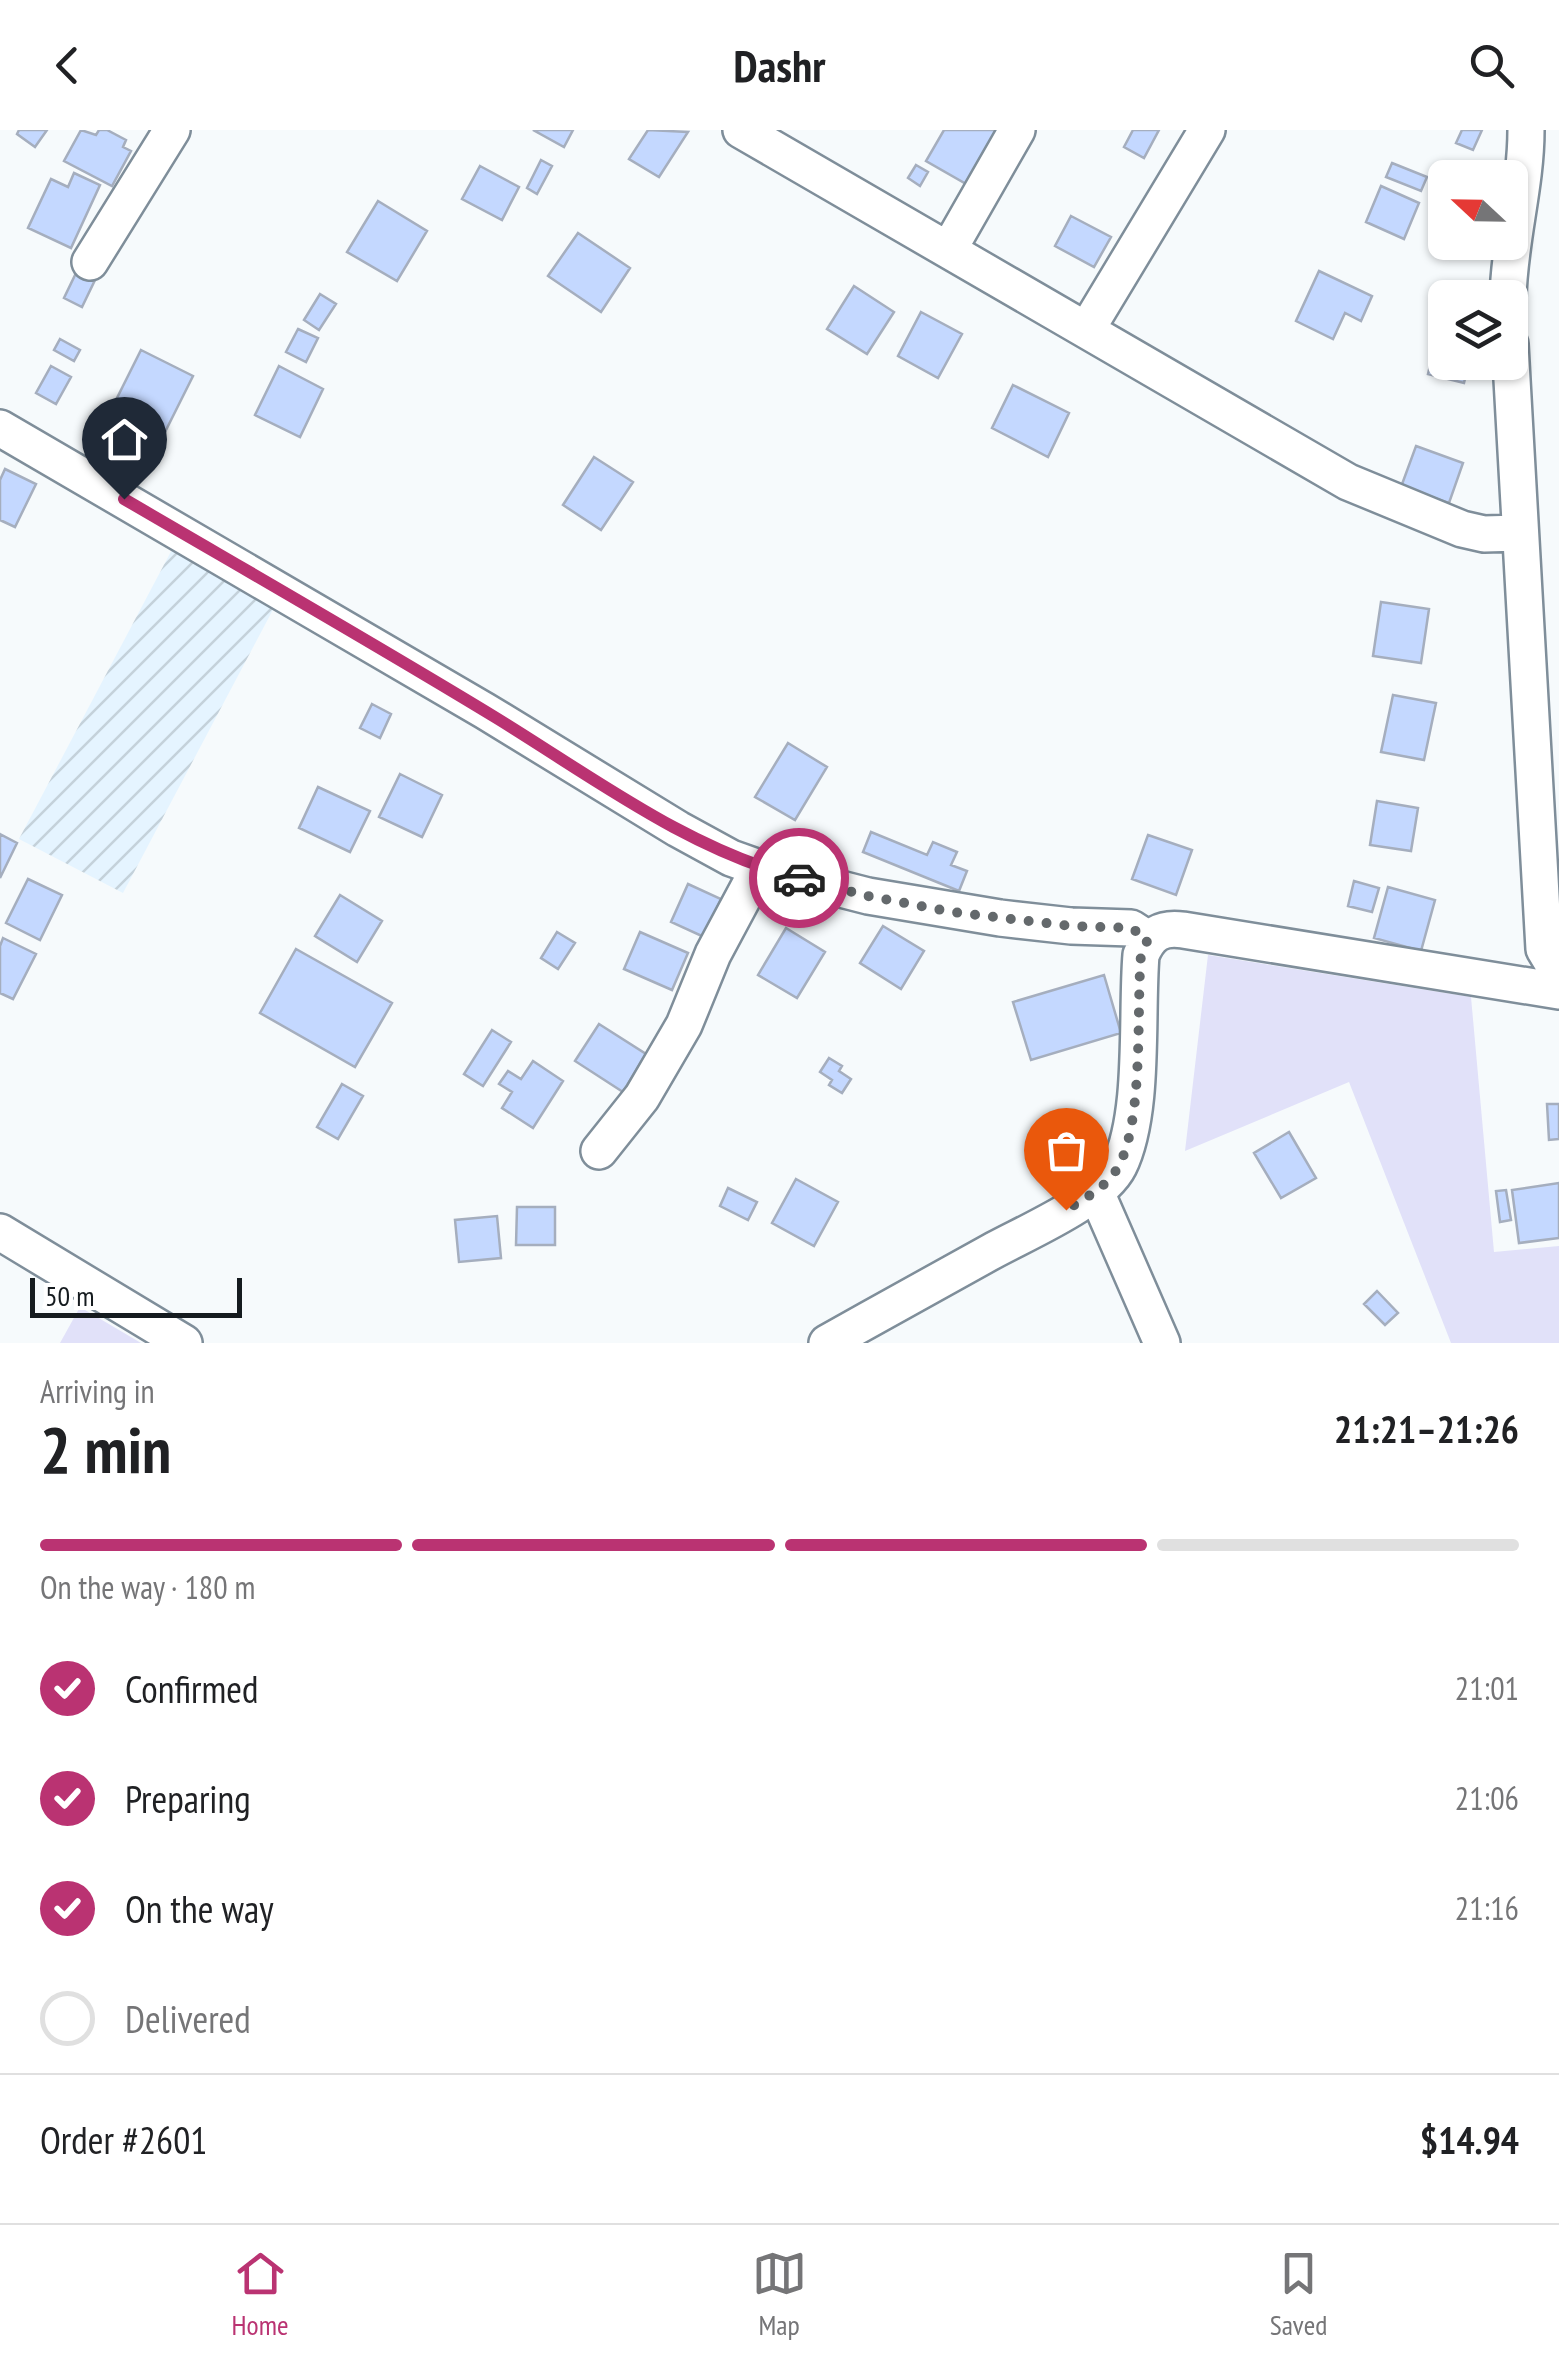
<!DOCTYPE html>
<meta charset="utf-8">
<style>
body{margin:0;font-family:"PT Sans Narrow",sans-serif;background:#f6f6f6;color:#202124;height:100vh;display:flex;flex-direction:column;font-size:38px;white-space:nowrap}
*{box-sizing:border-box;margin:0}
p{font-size:32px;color:#757577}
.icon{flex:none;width:55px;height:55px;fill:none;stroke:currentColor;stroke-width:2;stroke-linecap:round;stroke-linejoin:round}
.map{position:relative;height:1213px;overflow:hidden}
.sheet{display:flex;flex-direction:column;background:#fff;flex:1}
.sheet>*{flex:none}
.needle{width:65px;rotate:292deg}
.controls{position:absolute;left:1428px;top:30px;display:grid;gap:20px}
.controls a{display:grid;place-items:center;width:100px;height:100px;border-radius:15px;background:#fff;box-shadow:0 2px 8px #0004;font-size:50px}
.scale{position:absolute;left:30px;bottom:25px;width:212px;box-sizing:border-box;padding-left:10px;border:5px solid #151b1f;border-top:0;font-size:28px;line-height:35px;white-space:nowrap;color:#151b1f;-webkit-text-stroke:8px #fff;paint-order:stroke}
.pin{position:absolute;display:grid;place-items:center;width:85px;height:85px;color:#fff;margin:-102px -42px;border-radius:50% 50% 50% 0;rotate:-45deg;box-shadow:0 0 10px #0007}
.pin .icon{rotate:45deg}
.courier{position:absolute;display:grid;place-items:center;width:100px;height:100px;margin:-50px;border:8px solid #ba3372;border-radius:50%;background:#fff;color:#222;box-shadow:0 2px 12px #0007}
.summary em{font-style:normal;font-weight:700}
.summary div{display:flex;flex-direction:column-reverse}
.summary{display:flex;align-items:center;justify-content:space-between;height:170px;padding:0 40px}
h1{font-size:65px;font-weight:700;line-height:75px}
.bar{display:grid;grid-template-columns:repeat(4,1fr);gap:15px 10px;align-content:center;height:120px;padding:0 40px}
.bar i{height:12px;border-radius:8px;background:#e0e0e0}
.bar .active{background:#ba3372}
.bar p{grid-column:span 4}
.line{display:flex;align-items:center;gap:25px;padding:0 40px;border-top:2px solid #e0e0e0}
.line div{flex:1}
ol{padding:0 40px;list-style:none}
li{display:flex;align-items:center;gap:30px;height:110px}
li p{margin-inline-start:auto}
li .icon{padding:10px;border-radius:50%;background:#ba3372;color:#fff;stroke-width:4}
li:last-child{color:#757577}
li i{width:55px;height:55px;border:5px solid #e0e0e0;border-radius:50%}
header{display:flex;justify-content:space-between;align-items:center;height:130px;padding:0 40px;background:#fff;font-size:45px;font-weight:700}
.tabs{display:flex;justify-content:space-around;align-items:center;height:140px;border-top:2px solid #e0e0e0;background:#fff;font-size:28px;color:#757577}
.tabs a{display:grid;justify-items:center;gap:5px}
.tabs .active{color:#ba3372}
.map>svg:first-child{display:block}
.industrial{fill:url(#industrial-furrows)}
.grass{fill:#e1e1f9}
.building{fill:#c4d8ff;stroke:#a5aebe;stroke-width:2.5}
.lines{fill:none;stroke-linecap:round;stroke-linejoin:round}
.minor-casing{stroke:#7f8e9a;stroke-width:40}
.minor{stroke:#fff;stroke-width:35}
.done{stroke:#64696c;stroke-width:10;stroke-dasharray:0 18}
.route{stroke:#ba3372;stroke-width:12}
</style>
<header><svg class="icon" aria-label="back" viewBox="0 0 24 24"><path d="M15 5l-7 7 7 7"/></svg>Dashr<svg class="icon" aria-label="search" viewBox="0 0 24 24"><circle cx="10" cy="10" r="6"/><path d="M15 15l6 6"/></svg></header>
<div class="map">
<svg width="1559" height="1213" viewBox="0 0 1559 1213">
<defs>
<pattern id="industrial-furrows" width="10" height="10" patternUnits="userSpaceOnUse" patternTransform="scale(2.5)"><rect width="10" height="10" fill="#e5f4ff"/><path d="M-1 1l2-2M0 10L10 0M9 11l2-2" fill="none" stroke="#c4d1da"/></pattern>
</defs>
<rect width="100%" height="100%" fill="#f6fafc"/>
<path class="industrial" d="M176 412 277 472 123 763 19 709Z"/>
<path class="grass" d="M1208 825 1471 867 1494 1122 1559 1116V1213H1451L1349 952 1185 1021Z
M80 1177 141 1213H60Z"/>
<path class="building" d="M19 0H47L35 17 17 4Z
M81 0 96 5 99 0H107L126 10 123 17 131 21 112 56 64 31Z
M533 0H573L564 17Z
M648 0 688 2 659 47 629 29Z
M944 0H1000L968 55 926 31Z
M1133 0H1159L1144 28 1124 17Z
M1462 0H1482L1473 20 1456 13Z
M541 30 552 36 537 64 527 58Z
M1392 33 1427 47 1421 61 1386 47Z
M916 35 928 42 920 56 908 48Z
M480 36 519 57 502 90 462 69Z
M74 43 100 55 71 118 28 98 51 49 68 57Z
M1381 56 1419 73 1404 109 1366 92Z
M378 71 427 101 397 151 347 122Z
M1071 86 1111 107 1094 137 1055 116Z
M578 103 630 138 601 182 548 146Z
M77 141 95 150 82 177 64 168Z
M1319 141 1372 166 1361 191 1345 183 1333 209 1296 191Z
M854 156 894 182 867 224 827 199Z
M320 164 336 174 319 200 304 190Z
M921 182 962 204 938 248 898 226Z
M298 199 318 208 306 232 286 222Z
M60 209 80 220 74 231 54 220Z
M1436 209 1445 211V232H1469L1464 253 1428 244Z
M141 220 193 246 163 306 111 280Z
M51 236 71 247 56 274 36 263Z
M279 236 323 259 300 307 255 285Z
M1013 255 1069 283 1048 327 992 298Z
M1416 316 1463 333 1449 373 1401 357Z
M594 327 633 352 601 400 563 375Z
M5 339 36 354 15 397 0 390V350Z
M1381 472 1429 479 1421 533 1373 526Z
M1393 565 1436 573 1424 630 1381 622Z
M372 574 391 584 380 608 360 598Z
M788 613 827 637 795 690 755 667Z
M400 644 442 665 422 707 379 687Z
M318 657 370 681 350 722 299 698Z
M1377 671 1418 678 1411 721 1370 715Z
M871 702 927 725 933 712 957 722 951 735 967 741 959 761 863 722Z
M0 704 17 713 0 748Z
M1148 705 1192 720 1176 765 1132 749Z
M28 749 62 765 40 810 6 793Z
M1354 751 1379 758 1372 782 1348 776Z
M688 754 721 769 704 807 671 792Z
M1388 757 1435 770 1421 821 1374 808Z
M340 765 382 791 357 832 315 806Z
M883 796 924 821 901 859 860 833Z
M786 798 825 822 797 868 758 845Z
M557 802 575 813 558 839 541 828Z
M640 802 688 823 672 860 624 839Z
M3 808 36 824 13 869 0 863V816Z
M296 819 392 873 355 937 260 883Z
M1104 845 1121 903 1031 930 1013 872Z
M599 894 646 924 623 962 575 931Z
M492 900 511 912 483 956 464 944Z
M829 928 842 936 839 941 851 949 842 963 829 955 832 950 820 942Z
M533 931 563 951 533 998 502 978 512 962 499 954 508 941 521 949Z
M342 954 363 966 338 1009 317 997Z
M1547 974H1559V1009L1549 1010Z
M1289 1002 1316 1048 1281 1068 1254 1023Z
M796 1049 838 1072 814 1116 772 1093Z
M1559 1053V1108L1519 1113 1512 1060Z
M728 1058 757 1072 748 1090 720 1076Z
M1506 1060 1511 1090 1500 1092 1496 1061Z
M517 1077H555V1115H516Z
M497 1086 501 1128 459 1132 455 1090Z
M1377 1161 1398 1183 1385 1195 1364 1174Z"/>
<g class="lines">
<g class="minor-casing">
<path id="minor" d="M741 0 1348 352 1462 399 1484 404 1519 403
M949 119 1017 0
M90 132 172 0
M1508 168C1509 111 1526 57 1526 0
M1087 199 1207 0
M1510 214 1544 819 1559 844
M0 298 485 581 678 699 731 728 759 738 868 766 1000 788 1071 796 1131 798 1148 809
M599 1021 642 967 684 895 713 824 759 738
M1096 1062 1162 1213
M0 1102 184 1213
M827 1213C880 1183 933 1154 987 1124 1022 1104 1101 1072 1119 1036 1145 983 1136 885 1141 825 1150 804 1161 797 1183 800L1559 861"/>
</g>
<use href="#minor" class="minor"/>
</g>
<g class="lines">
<path class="done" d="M799 748 868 766 952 782 1071 796 1131 798 1148 809 1141 825C1136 879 1145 999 1115 1042 1103 1059 1084 1069 1066 1080"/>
<path class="route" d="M124 369C249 442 375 514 498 589 594 648 689 720 799 748"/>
</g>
</svg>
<div class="controls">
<a><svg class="needle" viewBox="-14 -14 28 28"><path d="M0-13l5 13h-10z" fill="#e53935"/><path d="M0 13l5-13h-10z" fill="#757577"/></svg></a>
<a><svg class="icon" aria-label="layers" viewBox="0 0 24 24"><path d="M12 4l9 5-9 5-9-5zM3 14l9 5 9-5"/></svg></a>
</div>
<div class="scale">50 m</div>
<div class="pin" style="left:1066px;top:1080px;background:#ea580c"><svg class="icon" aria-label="bag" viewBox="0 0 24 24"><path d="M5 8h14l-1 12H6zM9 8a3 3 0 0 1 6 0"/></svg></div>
<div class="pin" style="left:124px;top:369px;background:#1f2937"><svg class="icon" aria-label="home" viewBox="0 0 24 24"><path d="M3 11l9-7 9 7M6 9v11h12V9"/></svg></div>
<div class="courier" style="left:799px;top:748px"><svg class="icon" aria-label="car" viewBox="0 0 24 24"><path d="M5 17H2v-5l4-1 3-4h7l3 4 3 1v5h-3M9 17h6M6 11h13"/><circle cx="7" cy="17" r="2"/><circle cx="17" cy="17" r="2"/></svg></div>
</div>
<section class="sheet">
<div class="summary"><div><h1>2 min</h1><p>Arriving in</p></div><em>21:21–21:26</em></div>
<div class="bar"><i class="active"></i><i class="active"></i><i class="active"></i><i></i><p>On the way · 180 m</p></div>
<ol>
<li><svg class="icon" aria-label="check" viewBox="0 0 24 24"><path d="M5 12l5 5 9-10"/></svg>Confirmed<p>21:01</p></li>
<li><svg class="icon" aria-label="check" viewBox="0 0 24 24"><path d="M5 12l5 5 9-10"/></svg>Preparing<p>21:06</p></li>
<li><svg class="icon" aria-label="check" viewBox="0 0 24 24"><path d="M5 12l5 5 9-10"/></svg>On the way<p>21:16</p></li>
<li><i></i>Delivered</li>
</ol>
<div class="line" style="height:130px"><div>Order #2601</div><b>$14.94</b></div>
</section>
<nav class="tabs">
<a class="active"><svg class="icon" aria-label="home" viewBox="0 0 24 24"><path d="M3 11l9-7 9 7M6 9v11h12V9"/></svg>Home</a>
<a><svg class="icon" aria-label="map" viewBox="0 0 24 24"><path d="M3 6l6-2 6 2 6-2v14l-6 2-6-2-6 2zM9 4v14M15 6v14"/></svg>Map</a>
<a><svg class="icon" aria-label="saved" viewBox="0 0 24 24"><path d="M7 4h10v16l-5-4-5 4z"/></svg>Saved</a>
</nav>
